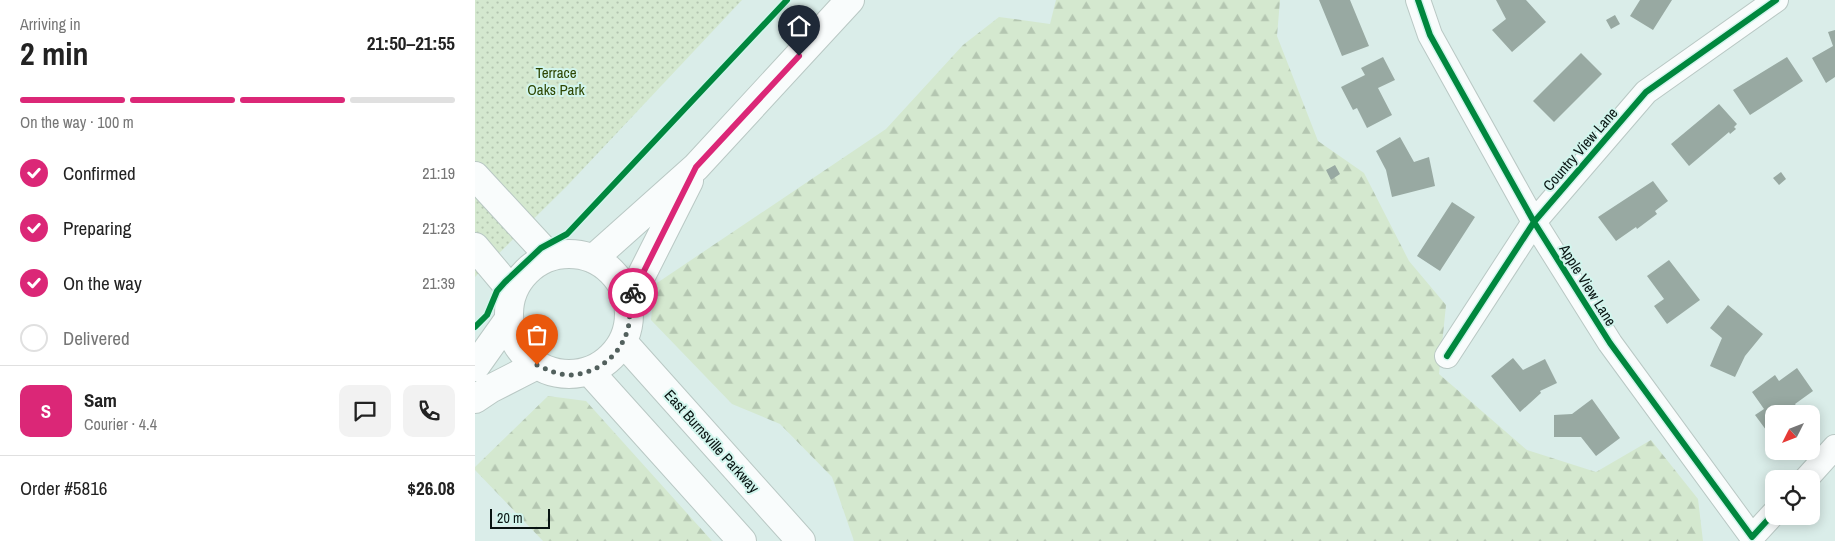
<!DOCTYPE html>
<meta charset="utf-8">
<style>
body{margin:0;font-family:"Archivo Narrow",sans-serif;background:#f2f2f2;color:#222;height:100vh;display:flex;flex-direction:column;font-size:19px;white-space:nowrap}
*{box-sizing:border-box;margin:0}
p{font-size:16px;color:#767676}
.icon{flex:none;width:28px;height:28px;fill:none;stroke:currentColor;stroke-width:2;stroke-linecap:round;stroke-linejoin:round}
.map{position:relative;flex:1;overflow:hidden}
.panel{display:flex;flex-direction:column;background:#fff;width:475px}
.panel>*{flex:none}
.needle{width:32px;rotate:228deg}
.fabs{position:absolute;left:1290px;top:405px;display:grid;gap:10px}
.fabs a{display:grid;place-items:center;width:55px;height:55px;border-radius:10px;background:#fff;box-shadow:0 2px 12px #0003;font-size:25px}
.scale{position:absolute;left:15px;bottom:12px;width:60px;box-sizing:border-box;padding-left:5px;border:2px solid #081412;border-top:0;font-size:14px;line-height:18px;white-space:nowrap;color:#081412;-webkit-text-stroke:4px #d2f5ed;paint-order:stroke}
.pin{position:absolute;display:grid;place-items:center;width:42px;height:42px;color:#fff;margin:-51px -21px;border-radius:50% 50% 50% 0;rotate:-45deg;box-shadow:0 0 5px #0007}
.pin .icon{rotate:45deg}
.courier{position:absolute;display:grid;place-items:center;width:50px;height:50px;margin:-25px;border:4px solid #db2777;border-radius:50%;background:#fff;color:#222;box-shadow:0 1px 6px #0007}
.headline em{font-style:normal;font-weight:800}
.headline div{display:flex;flex-direction:column-reverse}
.headline{display:flex;align-items:center;justify-content:space-between;height:85px;padding:0 20px}
h1{font-size:32px;font-weight:800;line-height:38px}
.bar{display:grid;grid-template-columns:repeat(4,1fr);gap:8px 5px;align-content:center;height:60px;padding:0 20px}
.bar i{height:6px;border-radius:4px;background:#e0e0e0}
.bar .selected{background:#db2777}
.bar p{grid-column:span 4}
.line{display:flex;align-items:center;gap:12px;padding:0 20px;border-top:1px solid #e0e0e0}
.line div{flex:1}
.round{display:grid;place-items:center;flex:none;width:52px;height:52px;border-radius:10px;background:#f2f2f2}
ol{padding:0 20px;list-style:none}
li{display:flex;align-items:center;gap:15px;height:55px}
li p{margin-inline-start:auto}
li .icon{padding:5px;border-radius:50%;background:#db2777;color:#fff;stroke-width:4}
li:last-child{color:#767676}
li i{width:28px;height:28px;border:2px solid #e0e0e0;border-radius:50%}
main{display:flex;flex:1;min-height:0}
.map>svg:first-child{display:block}
.forest{fill:url(#forest-firs)}
.park{fill:url(#park-dots)}
.building{fill:#98a9a2}
.lines{fill:none;stroke-linecap:round;stroke-linejoin:round}
.minor-casing{stroke:#b9c8c4;stroke-width:26}
.tertiary-casing{stroke:#b9c8c4;stroke-width:30}
.minor{stroke:#f9fcfc;stroke-width:24}
.tertiary{stroke:#f9fcfc;stroke-width:28}
.cycleway-casing{stroke:#d2f5ed;stroke-width:9}
.cycleway{stroke:#00873e;stroke-width:6}
.done{stroke:#52605d;stroke-width:5;stroke-dasharray:0 9}
.route{stroke:#db2777;stroke-width:6}
.labels{text-anchor:middle;dominant-baseline:central;stroke-width:4;stroke-linejoin:round;paint-order:stroke}
.park-label{font-size:15px;fill:#2d4602;stroke:#d2f5ed}
.street-label{font-size:15px;fill:#081412;stroke:#d2f5ed}
</style>
<main>
<section class="panel">
<div class="headline"><div><h1>2 min</h1><p>Arriving in</p></div><em>21:50–21:55</em></div>
<div class="bar"><i class="selected"></i><i class="selected"></i><i class="selected"></i><i></i><p>On the way · 100 m</p></div>
<ol>
<li><svg class="icon" aria-label="check" viewBox="0 0 24 24"><path d="M5 12l5 5 9-10"/></svg>Confirmed<p>21:19</p></li>
<li><svg class="icon" aria-label="check" viewBox="0 0 24 24"><path d="M5 12l5 5 9-10"/></svg>Preparing<p>21:23</p></li>
<li><svg class="icon" aria-label="check" viewBox="0 0 24 24"><path d="M5 12l5 5 9-10"/></svg>On the way<p>21:39</p></li>
<li><i></i>Delivered</li>
</ol>
<div class="line" style="height:90px"><b class="round" style="background:#db2777;color:#fff">S</b><div><b>Sam</b><p>Courier · 4.4</p></div><a class="round"><svg class="icon" aria-label="chat" viewBox="0 0 24 24"><path d="M4 5h16v11H9l-5 4z"/></svg></a><a class="round"><svg class="icon" aria-label="phone" viewBox="0 0 24 24"><path d="M5 4h4l2 5-3 2q2 4 5 5l2-3 5 2v4C11 20 4 13 5 4z"/></svg></a></div>
<div class="line" style="height:65px"><div>Order #5816</div><b>$26.08</b></div>
</section>
<div class="map">
<svg width="1360" height="541" viewBox="0 0 1360 541">
<defs>
<pattern id="forest-firs" width="22" height="20" patternUnits="userSpaceOnUse" patternTransform="scale(1.25)"><rect width="22" height="20" fill="#d4e8cf"/><path d="M5 1l3.5 6h-7zM16 11l3.5 6h-7z" fill="#b4c6b1"/></pattern>
<pattern id="park-dots" width="8" height="8" patternUnits="userSpaceOnUse" patternTransform="scale(1.25)"><rect width="8" height="8" fill="#d4e8cf"/><path d="M2 2h.1M6 6h.1" fill="none" stroke="#b4c6b1" stroke-width="1.8" stroke-linecap="round"/></pattern>
</defs>
<rect width="100%" height="100%" fill="#daede9"/>
<path class="forest" d="M581 0H805L802 36 843 141 889 173 934 261 971 305 964 374 1052 450 1121 472 1176 440 1223 499 1228 541H379L357 477 305 424 257 404 176 320 179 285 411 129 488 45 524 17 575 24Z
M73 396 111 401 237 541H68L0 470V467Z"/>
<path class="park" d="M0 0H267L92 186 0 277Z"/>
<path class="building" d="M844 0H875L894 46 867 56Z
M1021 0H1051L1071 22 1037 52 1017 30 1031 19Z
M1165 0H1197L1178 30 1155 16Z
M1140 15 1145 24 1136 29 1131 20Z
M1360 30V77L1351 83 1337 58 1358 46 1353 32Z
M1106 53 1127 74 1079 122 1058 101Z
M908 57 920 80 903 88 917 115 892 128 882 108 878 110 866 87 890 75 886 68Z
M1312 57 1328 81 1275 115 1258 90Z
M1244 104 1262 124 1259 127 1261 129 1255 134 1254 132 1214 166 1196 144Z
M925 137 939 162 954 157 960 186 917 197 911 170 901 151Z
M860 165 865 174 856 180 851 170Z
M1306 172 1311 179 1304 185 1298 178Z
M1178 181 1193 201 1180 211 1182 214 1162 229 1161 227 1141 241 1123 217Z
M977 202 1000 217 965 271 942 256Z
M1194 260 1225 300 1192 324 1179 306 1189 299 1172 276Z
M1253 305 1288 334 1270 356 1260 377 1235 366 1247 338 1235 328Z
M1038 358 1048 370 1070 359 1082 383 1065 391 1066 393 1045 412 1016 376Z
M1322 368 1338 391 1320 404 1327 414H1299V431L1294 434 1280 415 1289 409 1277 392 1300 375 1304 381Z
M1117 399 1145 438 1121 456 1106 437H1079V415L1097 414Z"/>
<g class="lines">
<g class="minor-casing">
<path id="minor" d="M943 0 955 35 1059 222 1135 343 1277 537 1299 513
M972 356 1059 222 1171 92 1301 0
M1331 479 1360 447"/>
</g>
<g class="tertiary-casing">
<path id="tertiary" d="M0 176 75 257
M0 247 37 291
M34 314a60 60 0 1 1 120 0a60 60 0 1 1-120 0Z
M118 259 221 167 375 0
M153 302 214 181
M148 342 326 541
M0 367 34 319
M115 372 267 541
M0 399 15 389 62 365"/>
</g>
<use href="#minor" class="minor"/>
<use href="#tertiary" class="tertiary"/>
<g class="cycleway-casing">
<path id="cycleway" d="M943 0 955 35 1059 222 1135 343 1277 537 1299 513
M0 327 12 315 22 291 30 282 66 248 92 234 312 0
M972 356 1059 222 1171 92 1301 0"/>
</g>
<use href="#cycleway" class="cycleway"/>
</g>
<g class="lines">
<path class="done" d="M62 365C73 370 83 375 95 375 132 374 162 338 153 302L158 293"/>
<path class="route" d="M158 293 221 167 324 56"/>
</g>
<g class="labels">
<g class="park-label">
<text x="81" y="72">Terrace<tspan x="81" dy="17">Oaks Park</tspan></text>
</g>
<g class="street-label">
<text transform="translate(1105 149) rotate(-49)">Country View Lane</text>
<text transform="translate(1113 285) rotate(58)">Apple View Lane</text>
<text transform="translate(237 441) rotate(48)">East Burnsville Parkway</text>
</g>
</g>
</svg>
<div class="fabs">
<a><svg class="needle" viewBox="-14 -14 28 28"><path d="M0-13l5 13h-10z" fill="#e53935"/><path d="M0 13l5-13h-10z" fill="#767676"/></svg></a>
<a><svg class="icon" aria-label="locate" viewBox="0 0 24 24"><circle cx="12" cy="12" r="6"/><path d="M12 2v4M12 18v4M2 12h4M18 12h4"/></svg></a>
</div>
<div class="scale">20 m</div>
<div class="pin" style="left:62px;top:365px;background:#ea580c"><svg class="icon" aria-label="bag" viewBox="0 0 24 24"><path d="M5 8h14l-1 12H6zM9 8a3 3 0 0 1 6 0"/></svg></div>
<div class="pin" style="left:324px;top:56px;background:#1f2937"><svg class="icon" aria-label="home" viewBox="0 0 24 24"><path d="M3 11l9-7 9 7M6 9v11h12V9"/></svg></div>
<div class="courier" style="left:158px;top:293px"><svg class="icon" aria-label="bike" viewBox="0 0 24 24"><circle cx="6" cy="16" r="4"/><circle cx="18" cy="16" r="4"/><path d="M6 16l4-8h5l3 8M10 8l3 8H6M13 5h3"/></svg></div>
</div>
</main>
